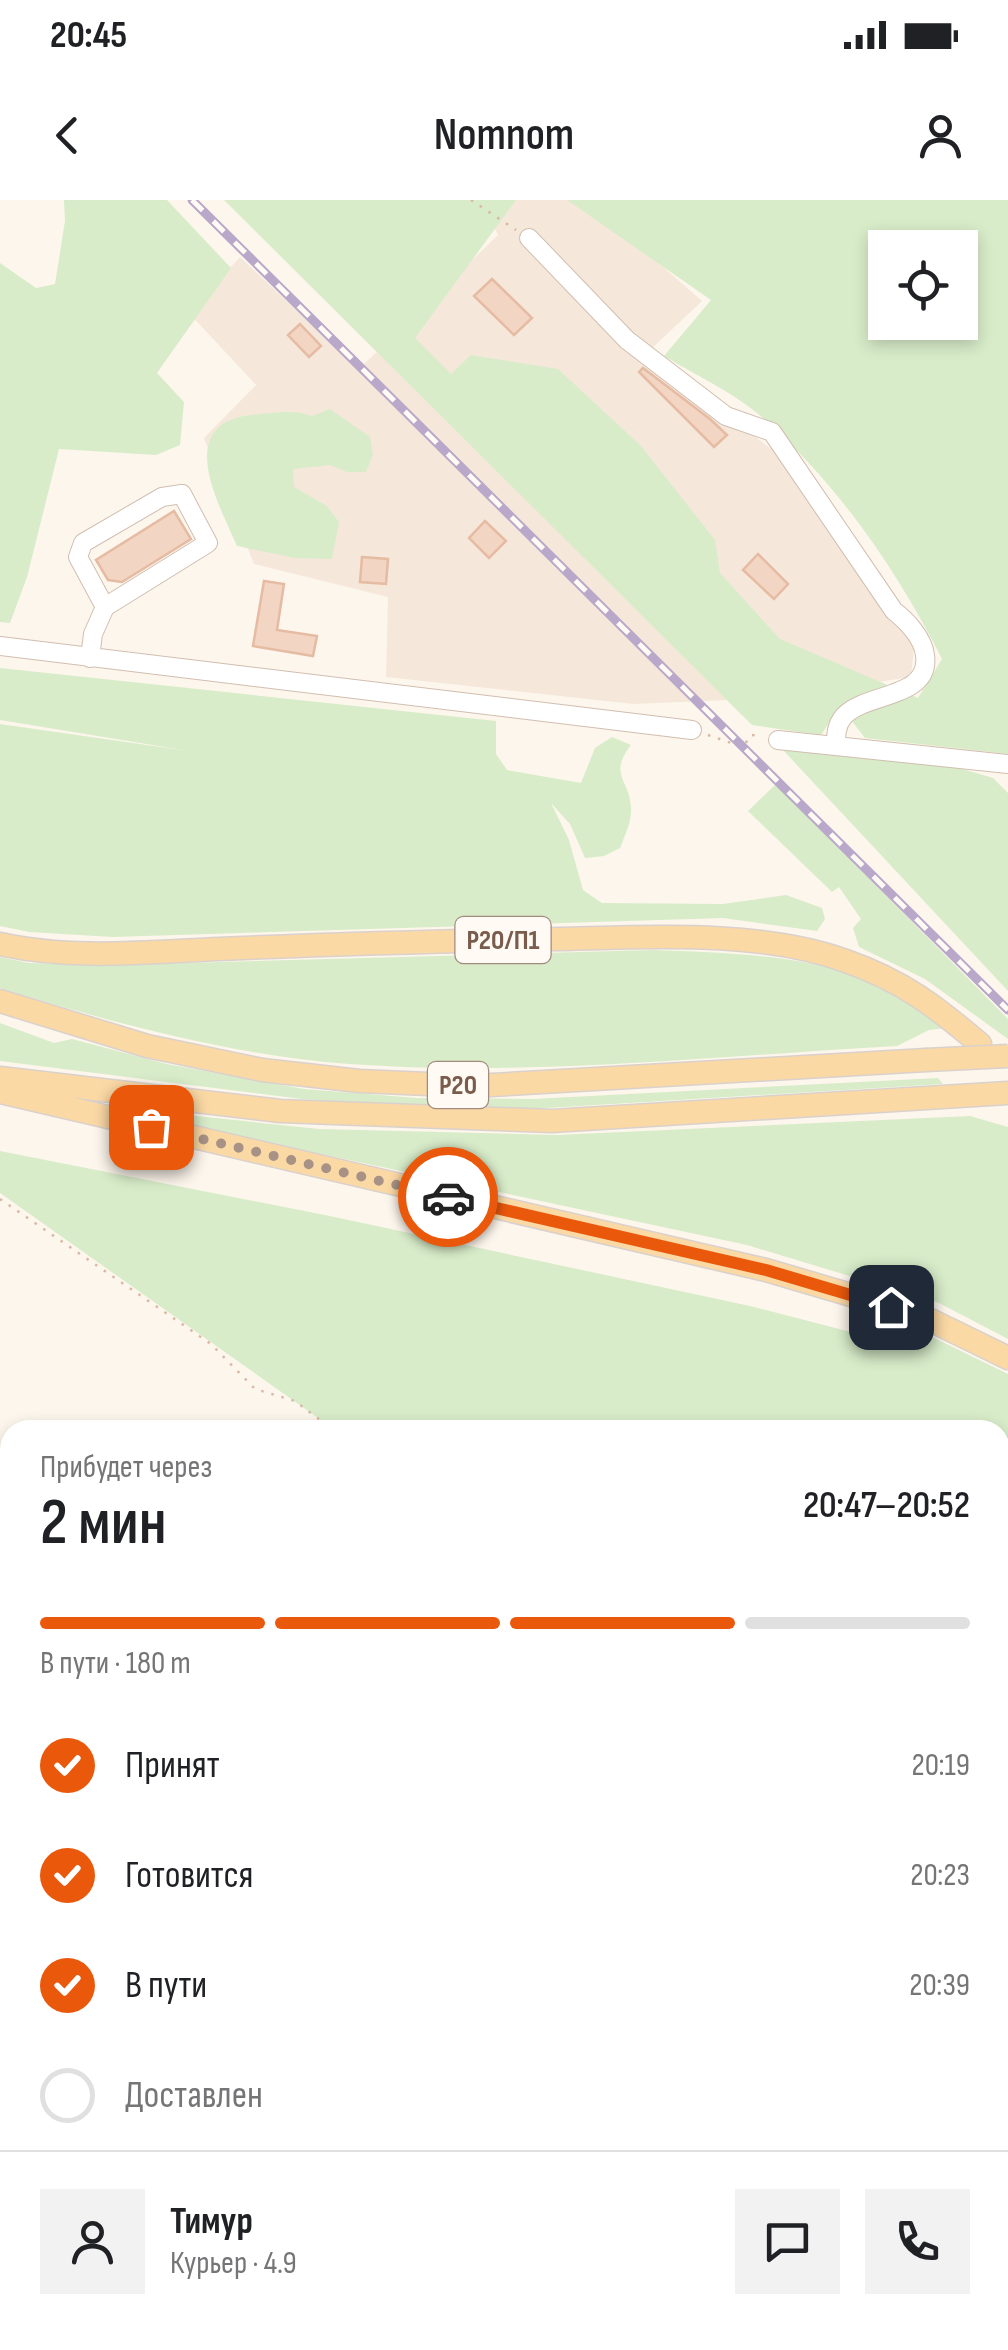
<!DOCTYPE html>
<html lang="ru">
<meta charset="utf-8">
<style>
body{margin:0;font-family:"Sofia Sans Condensed",sans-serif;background:#f2f2f2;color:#202124;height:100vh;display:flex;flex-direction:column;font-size:38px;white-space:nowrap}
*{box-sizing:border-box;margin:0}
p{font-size:32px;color:#757577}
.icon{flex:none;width:55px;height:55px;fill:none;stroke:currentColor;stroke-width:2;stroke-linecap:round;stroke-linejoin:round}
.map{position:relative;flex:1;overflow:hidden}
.details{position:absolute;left:0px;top:1220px;width:1010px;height:930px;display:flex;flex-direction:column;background:#fff;border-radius:30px 30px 0 0;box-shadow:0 5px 15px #0003}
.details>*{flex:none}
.buttons{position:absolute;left:868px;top:30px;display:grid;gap:20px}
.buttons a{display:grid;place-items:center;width:110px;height:110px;border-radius:0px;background:#fff;box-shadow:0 5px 15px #0003;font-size:50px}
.pin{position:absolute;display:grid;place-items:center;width:85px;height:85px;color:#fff;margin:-42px;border-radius:20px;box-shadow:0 5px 15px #0006}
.courier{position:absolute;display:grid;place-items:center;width:100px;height:100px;margin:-50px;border:8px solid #ea580c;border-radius:50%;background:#fff;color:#222;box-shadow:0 2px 12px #0007}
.summary em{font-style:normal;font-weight:600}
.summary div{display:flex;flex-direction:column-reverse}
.summary{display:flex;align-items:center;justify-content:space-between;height:170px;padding:0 40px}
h1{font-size:65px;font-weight:600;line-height:75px}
.bar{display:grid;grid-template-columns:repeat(4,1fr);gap:15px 10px;align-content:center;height:120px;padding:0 40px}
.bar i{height:12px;border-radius:8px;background:#e0e0e0}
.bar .active{background:#ea580c}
.bar p{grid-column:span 4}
.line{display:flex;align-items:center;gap:25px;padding:0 40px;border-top:2px solid #e0e0e0}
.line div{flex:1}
.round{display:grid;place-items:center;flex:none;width:105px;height:105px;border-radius:0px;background:#f2f2f2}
ol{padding:0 40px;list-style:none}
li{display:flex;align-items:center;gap:30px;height:110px}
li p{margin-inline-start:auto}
li .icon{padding:10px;border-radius:50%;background:#ea580c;color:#fff;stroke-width:4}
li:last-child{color:#757577}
li i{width:55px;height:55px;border:5px solid #e0e0e0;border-radius:50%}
.status{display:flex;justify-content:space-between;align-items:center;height:70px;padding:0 50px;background:#fff;direction:ltr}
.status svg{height:28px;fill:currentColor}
header{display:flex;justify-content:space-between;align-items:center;height:130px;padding:0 40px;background:#fff;font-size:45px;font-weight:600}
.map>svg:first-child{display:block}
.residential{fill:#f5e8da}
.green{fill:#d8ecc9;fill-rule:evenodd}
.water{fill:#bfe3e8;stroke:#a5d3da;stroke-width:2.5}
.building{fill:#f3d5c3;stroke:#e6bba3;stroke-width:2.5}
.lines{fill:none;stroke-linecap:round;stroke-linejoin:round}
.minor-casing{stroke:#d1beb0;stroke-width:20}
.major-casing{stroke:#dad1cd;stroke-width:25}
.path{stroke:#d9b8a5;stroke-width:2.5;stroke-dasharray:2.5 8;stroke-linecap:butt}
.minor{stroke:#fff;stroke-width:18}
.major{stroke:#fbd9a5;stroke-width:22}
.rail-casing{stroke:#b9a8c9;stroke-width:9}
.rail{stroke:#fffaf3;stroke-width:5;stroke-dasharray:15;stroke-linecap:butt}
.major-bridge-casing{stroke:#dad1cd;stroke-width:25;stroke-linecap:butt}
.major-bridge{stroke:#fbd9a5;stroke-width:22}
.done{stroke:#a89285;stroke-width:10;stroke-dasharray:0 18}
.route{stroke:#ea580c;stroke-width:12}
.labels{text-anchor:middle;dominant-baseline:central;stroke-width:8;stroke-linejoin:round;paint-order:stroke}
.shield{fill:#fffaf3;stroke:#a28b7f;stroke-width:2.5}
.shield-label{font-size:28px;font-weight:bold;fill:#7a5c4d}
</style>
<div class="status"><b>20:45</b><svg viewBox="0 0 49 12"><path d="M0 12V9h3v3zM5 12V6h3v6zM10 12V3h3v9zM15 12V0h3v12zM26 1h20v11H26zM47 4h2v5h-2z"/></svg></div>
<header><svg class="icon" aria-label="back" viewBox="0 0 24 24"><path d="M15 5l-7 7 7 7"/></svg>Nomnom<svg class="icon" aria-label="person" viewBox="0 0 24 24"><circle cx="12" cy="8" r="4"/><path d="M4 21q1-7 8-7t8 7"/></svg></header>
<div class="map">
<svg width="1008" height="2150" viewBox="0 0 1008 2150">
<rect width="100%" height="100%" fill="#fdf6ec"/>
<path class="residential" d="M481 0H587L702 101 648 152 780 256 914 446 911 477 775 498 633 504 386 477 388 397 254 364 204 238 256 185 189 113 240 57 359 169 498 35Z"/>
<path class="green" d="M64 0H167L231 68 157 173 184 202 180 245 156 255 59 249 27 377 10 423 0 422V63L36 88 55 84 65 21Z
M224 0H516L415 138 451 174 471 155 558 169 641 246 715 340 720 373 780 439 918 498 942 459C896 368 835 280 757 213 730 191 694 174 664 156L711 100 567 0H1008V554L865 538 840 506 821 535 752 525ZM885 48H960V122H885Z
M330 209 370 237 373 255 366 272H347L330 265 293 269 294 287 327 306 339 322 332 359 295 358 237 346C219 304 173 224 251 215 273 213 291 209 312 216Z
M0 468 496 521V554L507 570 581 583 595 548 612 537 631 545C608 575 629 578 631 607 632 621 625 635 620 648L604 656 585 658 570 624 551 603 569 640 583 690 602 703 723 704 786 695 822 708 825 719 817 731 723 718 113 737 29 732 0 726V524L189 551 0 520Z
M782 549 959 568 993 578 1008 593V791Z
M776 584 1008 819V839L925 779 859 747 853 728 861 719 839 687 832 692 748 611Z
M652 750C739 753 832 755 911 798 924 805 935 818 946 828L929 830 897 846C715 856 531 877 349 864 231 855 113 823 0 788V757L29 763 114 765Z
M0 823 54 843 72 839 167 864 304 889 417 898 532 899 938 878 943 884 531 909 415 907 302 899 0 861Z
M92 905 319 929 557 935 970 916 1008 927V1139L939 1103 747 1045Z
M0 951 325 1015 750 1106 847 1131 916 1129 1008 1174V1702L1000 1697V1230H335L0 993Z
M0 1426 10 1434V1588L0 1581Z
M0 1630 10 1640V1784L0 1773Z
M302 2140H443L448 2150H309Z
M646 2140H790L797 2150H656Z"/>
<path class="water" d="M0 1773 10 1784V2140H302L309 2150H0Z"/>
<path class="building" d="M492 79 532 118 514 135 474 96Z
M300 124 321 146 309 157 288 135Z
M643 168 710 219 727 235 714 247 639 172Z
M174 311 191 339 122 382 108 380 96 360Z
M485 321 506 341 489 358 469 338Z
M758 354 788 384 774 399 743 370Z
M362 357 388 359 386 384 360 382Z
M264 381 284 384 277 430 317 436 313 456 253 446Z"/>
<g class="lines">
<g class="minor-casing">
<path id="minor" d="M529 38 627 140 726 216 772 232 894 411C907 421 923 438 925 455 931 499 866 492 844 516 836 525 836 535 836 546
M0 446 692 530
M90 458 93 434 105 407 208 343 182 294 162 297 83 343 78 357 105 407
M778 540 1008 564"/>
</g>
<g class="major-casing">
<path id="major" d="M0 744C71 760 147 752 219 749 333 744 446 741 560 739 650 737 761 730 846 761 903 781 935 806 980 844
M0 801 147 846 262 870 359 881 474 886 926 860
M0 878 280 911 552 921 1008 893
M0 892 766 1070 922 1116 1008 1158"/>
</g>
<path class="path" d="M471 0 516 30
M708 535 743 547 751 535 762 536
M0 999 211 1144 255 1189 295 1201 333 1230
M0 1610 10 1619
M1000 1715 1008 1721
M451 2140 456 2150"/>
<use href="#minor" class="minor"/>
<use href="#major" class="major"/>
<g class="rail-casing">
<path id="rail" d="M192 0 1008 810"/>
</g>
<use href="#rail" class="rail"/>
<g class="major-bridge-casing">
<path id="major-bridge" d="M926 860 1008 856"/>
</g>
<use href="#major-bridge" class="major-bridge"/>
</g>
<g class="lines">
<path class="done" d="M151 927 448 997"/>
<path class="route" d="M448 997 766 1070 891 1107"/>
</g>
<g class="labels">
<g class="shield">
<rect x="455.5" y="717" width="95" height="46" rx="8"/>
<rect x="428" y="862" width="60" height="46" rx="8"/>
</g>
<g class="shield-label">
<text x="503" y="740">Р20/П1</text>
<text x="458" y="885">Р20</text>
</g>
</g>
</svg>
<div class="buttons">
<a><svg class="icon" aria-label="locate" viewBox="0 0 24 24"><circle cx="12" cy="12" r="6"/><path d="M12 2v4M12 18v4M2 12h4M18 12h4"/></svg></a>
</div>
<div class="pin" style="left:151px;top:927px;background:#ea580c"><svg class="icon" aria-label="bag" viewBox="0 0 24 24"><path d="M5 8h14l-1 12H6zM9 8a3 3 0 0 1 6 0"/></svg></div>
<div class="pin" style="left:891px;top:1107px;background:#1f2937"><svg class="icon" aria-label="home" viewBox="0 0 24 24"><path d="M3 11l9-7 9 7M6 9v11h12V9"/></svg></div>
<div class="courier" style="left:448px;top:997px"><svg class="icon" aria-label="car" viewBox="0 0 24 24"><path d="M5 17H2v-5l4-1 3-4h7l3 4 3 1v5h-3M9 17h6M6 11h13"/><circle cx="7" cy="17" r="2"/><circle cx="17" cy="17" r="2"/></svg></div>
<section class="details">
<div class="summary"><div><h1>2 мин</h1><p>Прибудет через</p></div><em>20:47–20:52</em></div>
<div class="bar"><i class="active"></i><i class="active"></i><i class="active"></i><i></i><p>В пути · 180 m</p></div>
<ol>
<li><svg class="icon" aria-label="check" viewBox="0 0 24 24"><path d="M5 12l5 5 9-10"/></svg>Принят<p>20:19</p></li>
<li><svg class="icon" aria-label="check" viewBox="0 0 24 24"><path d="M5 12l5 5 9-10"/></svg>Готовится<p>20:23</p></li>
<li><svg class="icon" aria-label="check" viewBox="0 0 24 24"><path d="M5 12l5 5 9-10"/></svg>В пути<p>20:39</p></li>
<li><i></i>Доставлен</li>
</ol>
<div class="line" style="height:180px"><a class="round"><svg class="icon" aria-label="person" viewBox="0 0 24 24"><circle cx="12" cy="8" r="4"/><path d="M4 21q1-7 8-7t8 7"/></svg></a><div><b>Тимур</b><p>Курьер · 4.9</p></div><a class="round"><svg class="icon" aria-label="chat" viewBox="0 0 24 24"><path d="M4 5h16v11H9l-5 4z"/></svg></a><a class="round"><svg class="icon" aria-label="phone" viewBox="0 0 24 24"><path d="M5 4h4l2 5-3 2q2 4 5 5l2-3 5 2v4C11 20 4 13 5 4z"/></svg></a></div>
</section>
</div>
